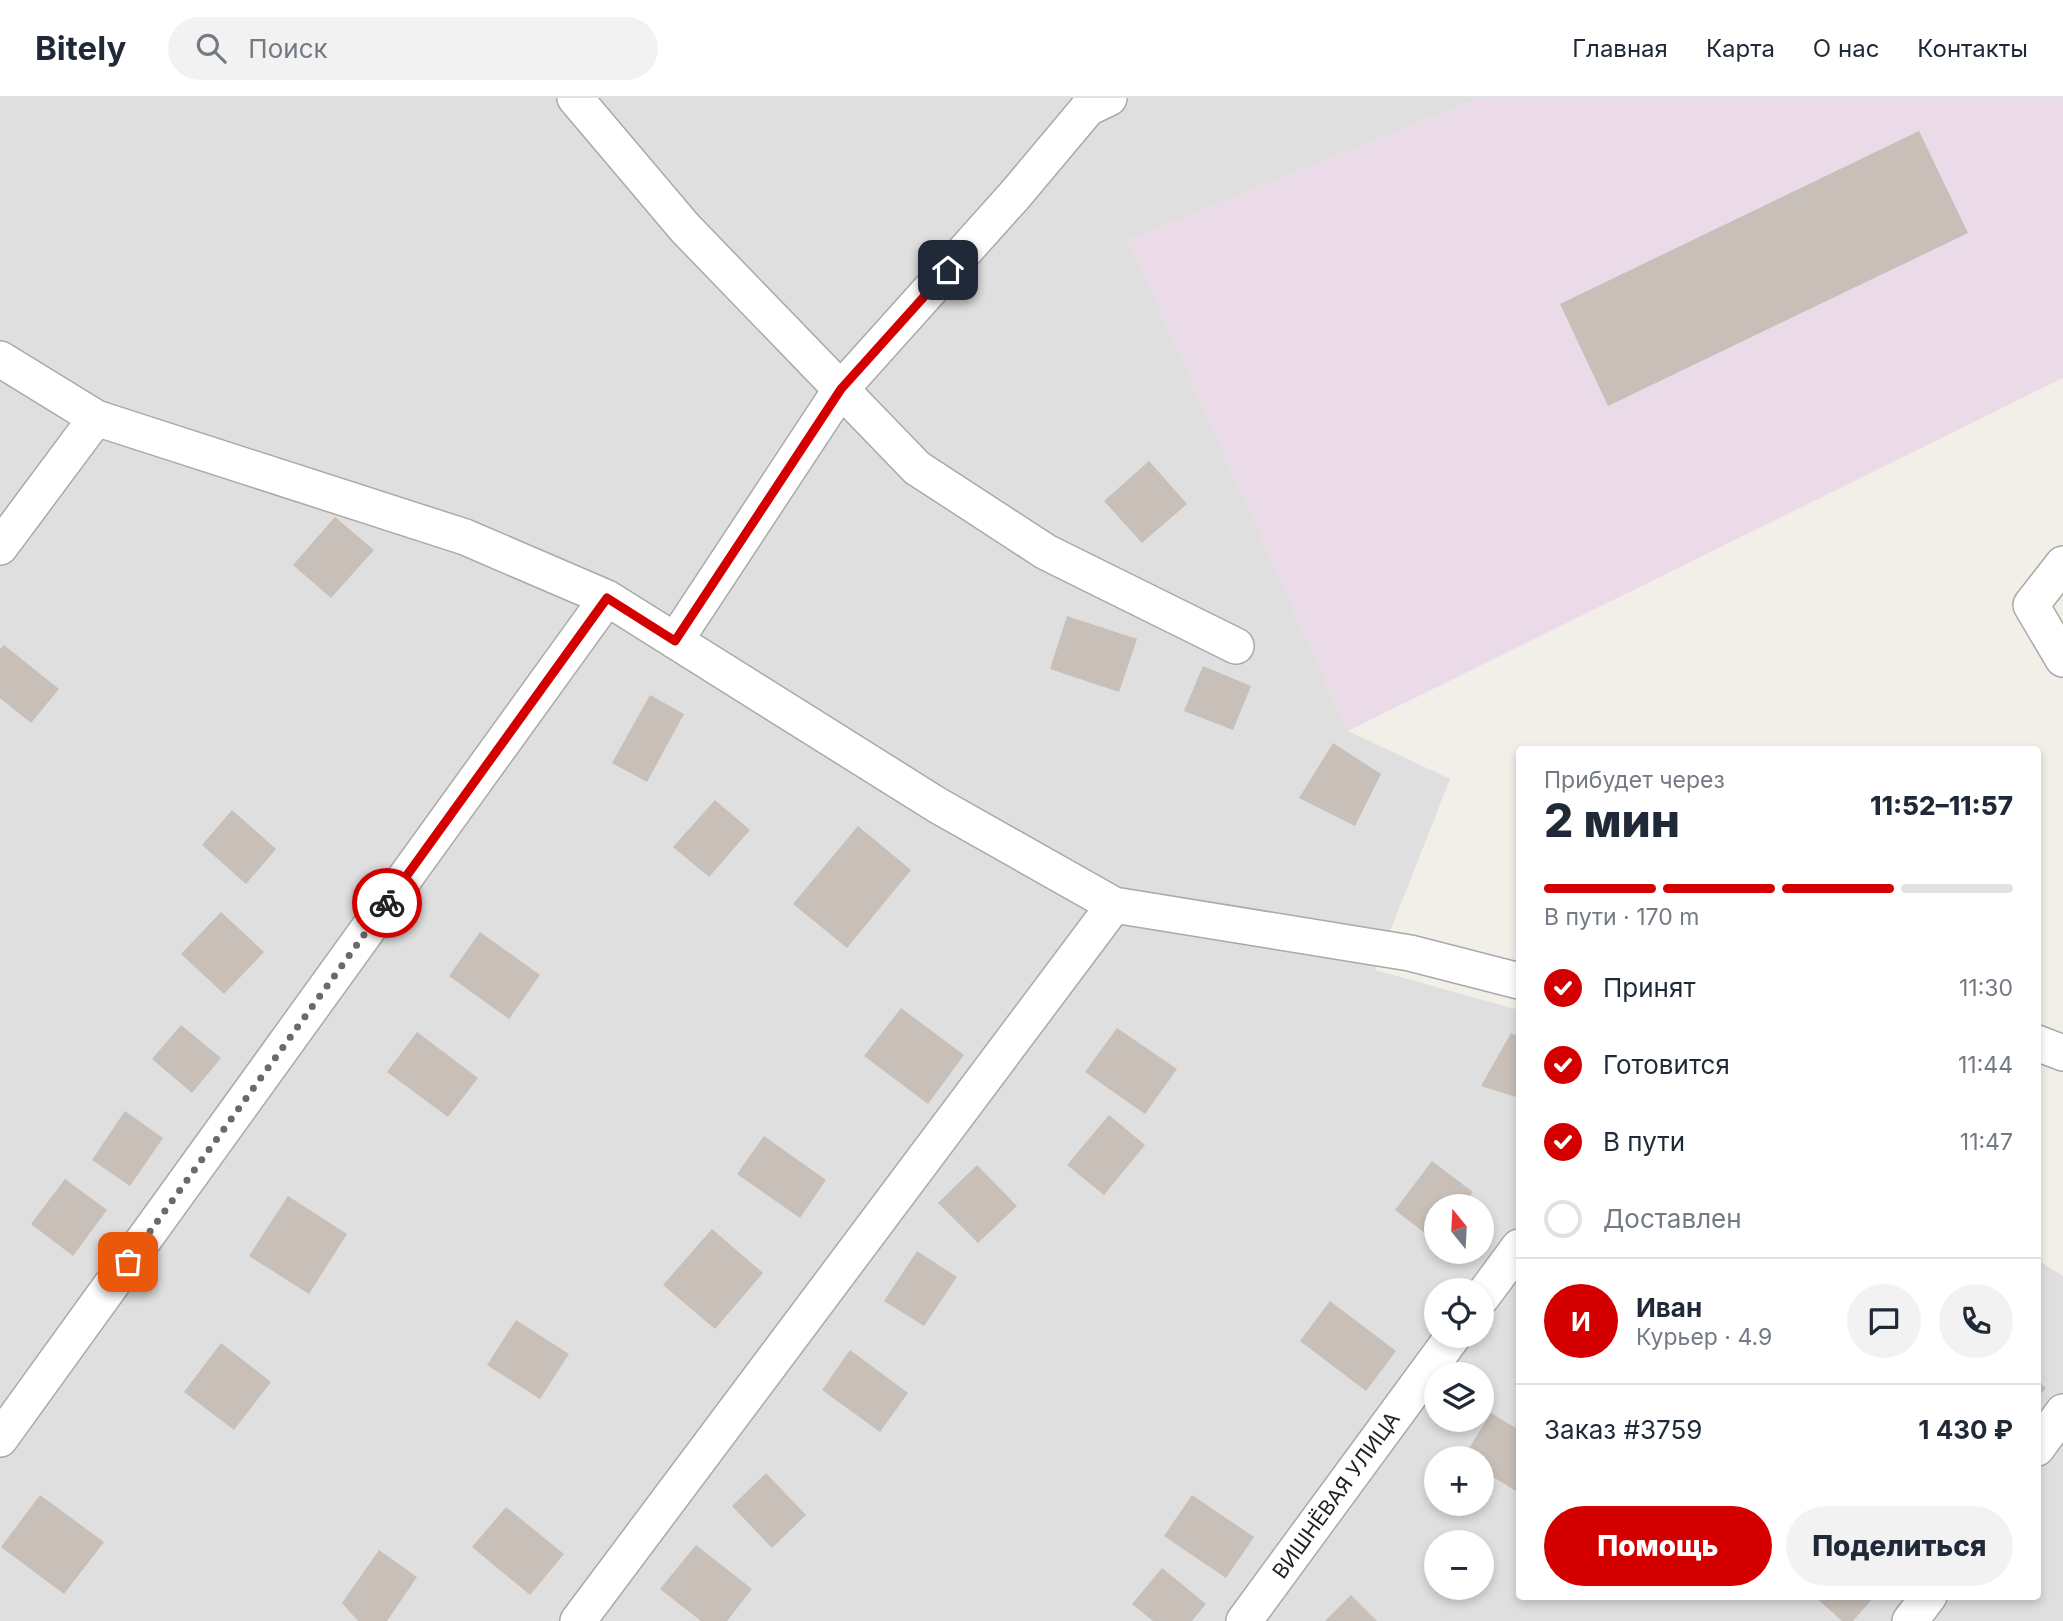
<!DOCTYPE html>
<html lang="ru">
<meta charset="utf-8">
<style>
body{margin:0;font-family:Inter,sans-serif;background:#f2f2f3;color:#1f2937;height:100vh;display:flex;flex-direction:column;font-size:26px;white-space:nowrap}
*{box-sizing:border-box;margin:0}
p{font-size:23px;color:#747a83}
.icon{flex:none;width:38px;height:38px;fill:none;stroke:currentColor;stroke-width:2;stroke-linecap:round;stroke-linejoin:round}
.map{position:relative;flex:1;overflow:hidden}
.drawer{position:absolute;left:1516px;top:648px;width:525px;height:854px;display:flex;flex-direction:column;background:#fff;border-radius:7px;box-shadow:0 4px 10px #0003}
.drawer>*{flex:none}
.needle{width:46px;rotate:342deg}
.controls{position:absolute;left:1424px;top:1096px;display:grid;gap:14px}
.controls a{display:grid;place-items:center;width:70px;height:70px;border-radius:50%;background:#fff;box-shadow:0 4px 10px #0003;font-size:35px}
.pin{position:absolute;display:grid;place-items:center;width:60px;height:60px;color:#fff;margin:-30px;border-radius:14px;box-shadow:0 4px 10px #0006}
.courier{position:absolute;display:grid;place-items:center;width:70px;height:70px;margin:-35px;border:5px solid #d40000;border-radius:50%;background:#fff;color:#222;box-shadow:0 2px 9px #0007}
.summary em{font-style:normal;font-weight:800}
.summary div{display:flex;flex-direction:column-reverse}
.summary{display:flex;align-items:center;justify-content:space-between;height:119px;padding:0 28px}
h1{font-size:46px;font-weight:800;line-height:52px}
.bar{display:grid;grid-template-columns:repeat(4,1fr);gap:10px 7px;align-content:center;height:84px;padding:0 28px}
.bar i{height:9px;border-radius:5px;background:#e0e1e3}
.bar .active{background:#d40000}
.bar p{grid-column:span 4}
.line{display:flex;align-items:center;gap:18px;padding:0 28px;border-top:2px solid #e0e1e3}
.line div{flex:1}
.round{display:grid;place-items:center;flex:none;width:74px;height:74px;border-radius:37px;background:#f2f2f3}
ol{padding:0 28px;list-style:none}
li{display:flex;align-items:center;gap:21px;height:77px}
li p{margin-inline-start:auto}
li .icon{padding:7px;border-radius:50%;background:#d40000;color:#fff;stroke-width:4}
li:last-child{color:#747a83}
li i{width:38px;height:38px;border:4px solid #e0e1e3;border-radius:50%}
.button{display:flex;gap:14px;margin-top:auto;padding:14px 28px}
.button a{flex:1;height:80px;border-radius:42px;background:#d40000;color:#fff;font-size:28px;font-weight:800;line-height:80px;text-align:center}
.button a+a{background:#f2f2f3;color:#1f2937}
header{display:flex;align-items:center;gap:42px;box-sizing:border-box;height:98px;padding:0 35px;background:#fff;border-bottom:2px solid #e0e1e3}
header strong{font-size:33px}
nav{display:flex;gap:38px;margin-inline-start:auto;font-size:24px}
.search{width:490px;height:63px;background:#f2f2f3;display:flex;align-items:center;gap:18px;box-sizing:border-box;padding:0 24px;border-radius:38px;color:#747a83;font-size:26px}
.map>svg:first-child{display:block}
.residential{fill:#e0dfdf;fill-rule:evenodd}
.industrial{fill:#ebdbe8}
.building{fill:#c7bfb8}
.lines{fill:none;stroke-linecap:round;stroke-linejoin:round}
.street-casing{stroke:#a9a9a9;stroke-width:38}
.street{stroke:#fff;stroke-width:35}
.done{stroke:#6b6a68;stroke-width:7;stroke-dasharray:0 12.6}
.route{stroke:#d40000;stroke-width:9}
.labels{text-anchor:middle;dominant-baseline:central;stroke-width:5;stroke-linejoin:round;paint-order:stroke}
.street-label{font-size:21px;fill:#222;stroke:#fff}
</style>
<header>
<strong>Bitely</strong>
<div class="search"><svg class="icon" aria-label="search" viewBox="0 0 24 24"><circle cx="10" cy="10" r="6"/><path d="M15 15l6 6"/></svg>Поиск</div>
<nav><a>Главная</a><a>Карта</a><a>О нас</a><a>Контакты</a></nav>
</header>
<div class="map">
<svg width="2063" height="1523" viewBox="0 0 2063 1523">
<rect width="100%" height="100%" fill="#f2efe9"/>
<path class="residential" d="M0 0H1480L1129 142 1348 633 1450 681 1375 872 1519 912V1498H2037V1162L2063 1178V1523H0ZM1437 1108H1482V1153H1437ZM1437 1192H1482V1237H1437ZM1437 1276H1482V1321H1437ZM1437 1360H1482V1405H1437ZM1437 1444H1482V1489H1437Z"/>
<path class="industrial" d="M1480 0H2063V280L1348 633 1129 142Z"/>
<path class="building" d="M1919 33 1968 135 1608 308 1560 206Z
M1149 363 1187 406 1142 445 1104 403Z
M335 419 374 452 331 500 293 467Z
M1067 518 1137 541 1119 594 1050 571Z
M4 547 59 591 31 625 0 600V551Z
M1203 568 1251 588 1233 632 1184 613Z
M650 597 684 616 647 684 612 665Z
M1333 645 1381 676 1355 728 1299 700Z
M715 702 750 732 709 779 673 749Z
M232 712 276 751 246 786 202 747Z
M858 728 911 772 847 850 793 806Z
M221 814 264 854 224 896 181 856Z
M480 834 540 877 509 921 449 878Z
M901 910 964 957 928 1006 864 958Z
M181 927 221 960 192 995 152 961Z
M1117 930 1177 971 1145 1016 1085 974Z
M417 934 478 980 448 1019 387 974Z
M1511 935 1519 939V1000L1481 988Z
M125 1013 163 1040 130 1088 92 1062Z
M1109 1017 1145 1047 1104 1097 1067 1067Z
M764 1038 826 1082 800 1120 737 1076Z
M1432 1063 1473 1094 1462 1108H1437L1435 1143 1395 1112Z
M977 1067 1017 1108 978 1145 938 1105Z
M65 1081 107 1112 73 1158 31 1126Z
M288 1098 347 1136 309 1196 249 1158Z
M712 1131 763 1175 715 1231 663 1187Z
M917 1153 957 1179 924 1228 884 1203Z
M1330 1203 1396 1253 1366 1293 1300 1243Z
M516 1222 569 1256 540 1301 487 1267Z
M221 1245 271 1284 234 1332 184 1294Z
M850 1252 908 1295 880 1334 822 1292Z
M2037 1283 2046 1290 2037 1300Z
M1491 1315 1519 1332V1395L1482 1372V1360H1463Z
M766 1375 806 1417 772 1450 732 1408Z
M40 1397 104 1444 64 1496 1 1449Z
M1192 1397 1254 1439 1226 1480 1164 1438Z
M506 1409 564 1456 530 1497 472 1449Z
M696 1447 752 1491 727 1523H701L660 1491Z
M379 1452 417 1479 387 1523H358L342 1505Z
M1162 1470 1206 1506 1192 1523H1153L1132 1506Z
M1351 1497 1377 1523H1325Z
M1814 1498H1875L1853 1523H1842Z"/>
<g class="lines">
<g class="street-casing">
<path id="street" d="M575 0 685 130 917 370 1046 454 1236 548
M0 261 96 320 465 439 607 500 937 707 1114 807 1410 855 1519 883
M0 449 96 320
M2063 466 2031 507 2063 561
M675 543 841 291 1015 97 1088 10 1109 0
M2037 945 2063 955
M1482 1199 1519 1149
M0 1341 607 500
M2037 1350 2063 1314
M578 1523 1114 807
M1244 1523 1454 1237
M1910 1523 1929 1498"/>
</g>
<use href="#street" class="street"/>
</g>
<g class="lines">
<path class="done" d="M128 1164 387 805"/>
<path class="route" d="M387 805 607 500 675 543 841 291 948 172"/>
</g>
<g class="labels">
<g class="street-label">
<text transform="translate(1336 1397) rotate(-54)">ВИШНЁВАЯ УЛИЦА</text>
</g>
</g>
</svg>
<div class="controls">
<a><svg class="needle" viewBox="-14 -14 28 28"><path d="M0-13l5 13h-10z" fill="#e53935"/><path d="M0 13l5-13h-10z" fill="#747a83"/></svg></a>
<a><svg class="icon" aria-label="locate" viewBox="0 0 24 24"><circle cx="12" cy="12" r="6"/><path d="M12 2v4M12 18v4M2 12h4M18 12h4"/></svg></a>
<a><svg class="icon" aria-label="layers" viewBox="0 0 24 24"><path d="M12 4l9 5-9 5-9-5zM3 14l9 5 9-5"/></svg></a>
<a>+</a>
<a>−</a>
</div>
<div class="pin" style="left:128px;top:1164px;background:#ea580c"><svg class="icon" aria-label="bag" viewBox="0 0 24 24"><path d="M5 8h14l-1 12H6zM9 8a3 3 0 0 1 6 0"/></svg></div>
<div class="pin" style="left:948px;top:172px;background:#1f2937"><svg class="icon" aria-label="home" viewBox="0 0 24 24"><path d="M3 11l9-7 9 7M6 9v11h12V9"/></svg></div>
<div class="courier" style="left:387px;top:805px"><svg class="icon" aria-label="bike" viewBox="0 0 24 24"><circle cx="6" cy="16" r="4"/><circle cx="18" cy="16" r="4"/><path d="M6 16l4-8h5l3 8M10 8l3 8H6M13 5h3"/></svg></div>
<section class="drawer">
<div class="summary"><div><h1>2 мин</h1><p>Прибудет через</p></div><em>11:52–11:57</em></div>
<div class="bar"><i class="active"></i><i class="active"></i><i class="active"></i><i></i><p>В пути · 170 m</p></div>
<ol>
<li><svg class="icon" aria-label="check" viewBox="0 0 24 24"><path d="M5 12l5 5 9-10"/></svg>Принят<p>11:30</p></li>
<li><svg class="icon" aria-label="check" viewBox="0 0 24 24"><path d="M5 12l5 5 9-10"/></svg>Готовится<p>11:44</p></li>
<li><svg class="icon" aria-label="check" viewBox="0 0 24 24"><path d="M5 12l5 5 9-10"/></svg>В пути<p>11:47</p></li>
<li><i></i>Доставлен</li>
</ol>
<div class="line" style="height:126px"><b class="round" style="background:#d40000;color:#fff">И</b><div><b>Иван</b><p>Курьер · 4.9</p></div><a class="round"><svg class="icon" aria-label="chat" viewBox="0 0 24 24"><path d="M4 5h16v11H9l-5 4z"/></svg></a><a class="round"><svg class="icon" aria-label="phone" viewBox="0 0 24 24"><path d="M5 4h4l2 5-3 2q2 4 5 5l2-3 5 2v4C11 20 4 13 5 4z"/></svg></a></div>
<div class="line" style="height:91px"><div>Заказ #3759</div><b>1 430 ₽</b></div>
<div class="button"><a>Помощь</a><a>Поделиться</a></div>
</section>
</div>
